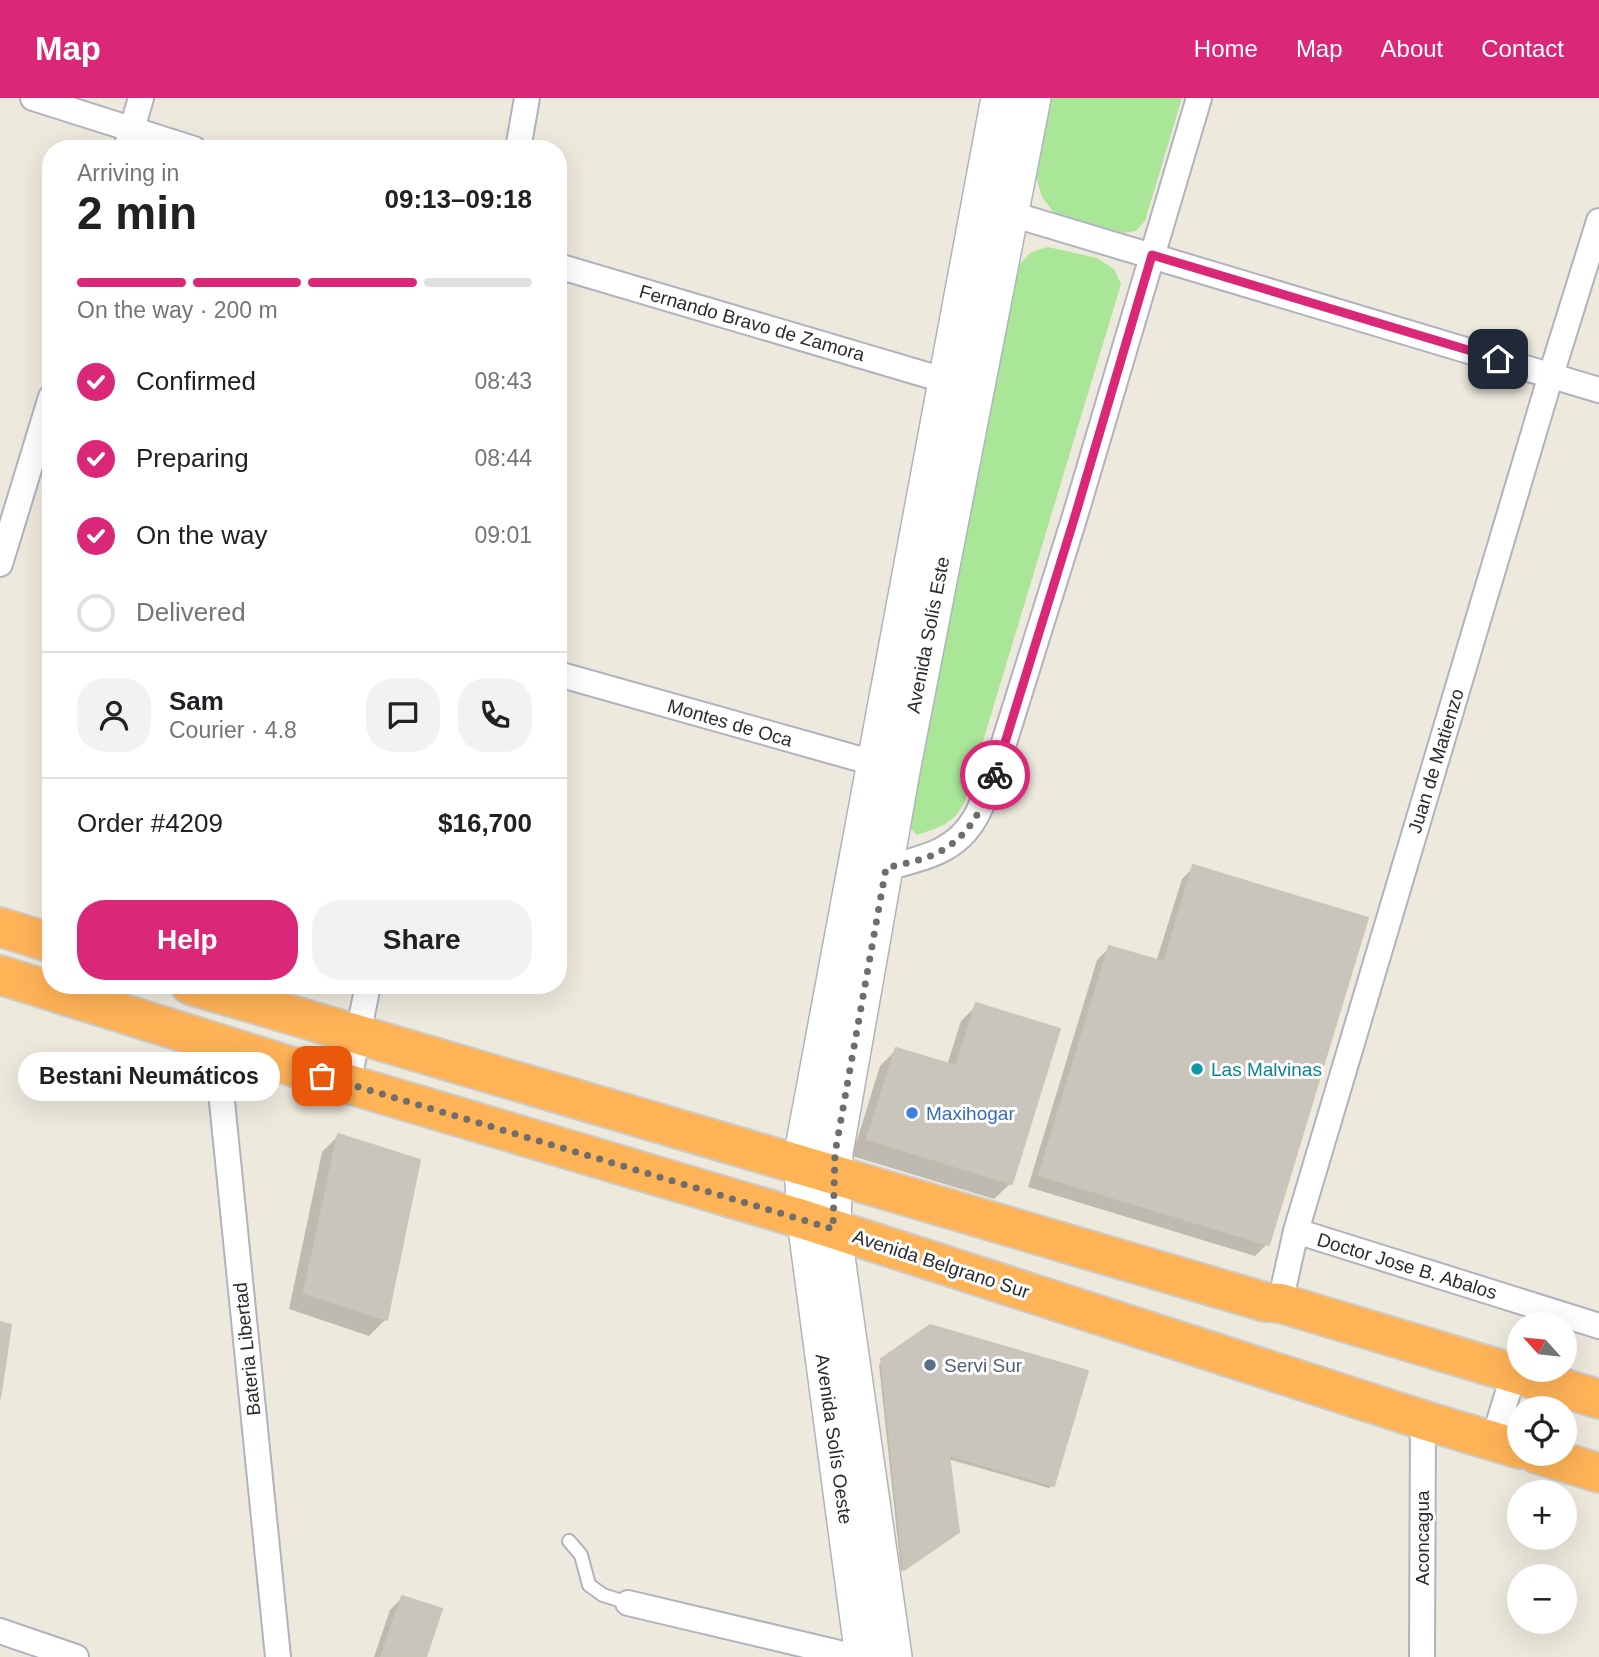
<!DOCTYPE html>
<meta charset="utf-8">
<style>
body{margin:0;font-family:Arial,sans-serif;background:#f2f2f2;color:#202124;height:100vh;display:flex;flex-direction:column;font-size:26px;white-space:nowrap}
*{box-sizing:border-box;margin:0}
p{font-size:23px;color:#757577}
.icon{flex:none;width:38px;height:38px;fill:none;stroke:currentColor;stroke-width:2;stroke-linecap:round;stroke-linejoin:round}
.map{position:relative;flex:1;overflow:hidden}
.side{position:absolute;left:42px;top:42px;width:525px;height:854px;display:flex;flex-direction:column;background:#fff;border-radius:28px;box-shadow:0 7px 28px #0002}
.side>*{flex:none}
.needle{width:46px;rotate:297deg}
.tools{position:absolute;left:1507px;top:1214px;display:grid;gap:14px}
.tools a{display:grid;place-items:center;width:70px;height:70px;border-radius:50%;background:#fff;box-shadow:0 7px 28px #0002;font-size:35px}
.pin{position:absolute;display:grid;place-items:center;width:60px;height:60px;color:#fff;margin:-30px;border-radius:14px;box-shadow:0 4px 10px #0006}
.courier{position:absolute;display:grid;place-items:center;width:70px;height:70px;margin:-35px;border:5px solid #db2777;border-radius:50%;background:#fff;color:#222;box-shadow:0 2px 9px #0007}
.bubble{position:absolute;height:49px;border-radius:24px;background:#fff;box-shadow:0 7px 28px #0002;font-size:23px;font-weight:600;line-height:49px;text-align:center}
.head em{font-style:normal;font-weight:600}
.head div{display:flex;flex-direction:column-reverse}
.head{display:flex;align-items:center;justify-content:space-between;height:119px;padding:0 35px}
h1{font-size:46px;font-weight:600;line-height:52px}
.bar{display:grid;grid-template-columns:repeat(4,1fr);gap:10px 7px;align-content:center;height:84px;padding:0 35px}
.bar i{height:9px;border-radius:5px;background:#e0e0e0}
.bar .current{background:#db2777}
.bar p{grid-column:span 4}
.line{display:flex;align-items:center;gap:18px;padding:0 35px;border-top:2px solid #e0e0e0}
.line div{flex:1}
.round{display:grid;place-items:center;flex:none;width:74px;height:74px;border-radius:28px;background:#f2f2f2}
ol{padding:0 35px;list-style:none}
li{display:flex;align-items:center;gap:21px;height:77px}
li p{margin-inline-start:auto}
li .icon{padding:7px;border-radius:50%;background:#db2777;color:#fff;stroke-width:4}
li:last-child{color:#757577}
li i{width:38px;height:38px;border:4px solid #e0e0e0;border-radius:50%}
.action{display:flex;gap:14px;margin-top:auto;padding:14px 35px}
.action a{flex:1;height:80px;border-radius:28px;background:#db2777;color:#fff;font-size:28px;font-weight:600;line-height:80px;text-align:center}
.action a+a{background:#f2f2f2;color:#202124}
header{display:flex;align-items:center;gap:42px;box-sizing:border-box;height:98px;padding:0 35px;background:#db2777;color:#fff}
header strong{font-size:33px}
nav{display:flex;gap:38px;margin-inline-start:auto;font-size:24px}
.map>svg:first-child{display:block}
.green{fill:#a9e698}
.shadow{fill:#0003}
.building{fill:#c9c5bd;stroke:#c9c5b7;stroke-width:2}
.lines{fill:none;stroke-linecap:round;stroke-linejoin:round}
.lane-casing{stroke:#b1b2c0;stroke-width:16}
.street-casing{stroke:#b1b2c0;stroke-width:28}
.secondary-casing{stroke:#b1b2c0;stroke-width:38}
.highway-casing{stroke:#ccc;stroke-width:42}
.lane{stroke:#fff;stroke-width:12}
.street{stroke:#fff;stroke-width:24}
.secondary{stroke:#fff;stroke-width:35}
.highway{stroke:#ffb357;stroke-width:38}
.done{stroke:#706e6a;stroke-width:7;stroke-dasharray:0 12.6}
.route{stroke:#db2777;stroke-width:9}
.culture-dot{fill:#0f9aa8;stroke:#fff;stroke-width:2.5}
.shop-dot{fill:#3f7fe0;stroke:#fff;stroke-width:2.5}
.service-dot{fill:#5c6f8a;stroke:#fff;stroke-width:2.5}
.labels{text-anchor:middle;dominant-baseline:central;stroke-width:6;stroke-linejoin:round;paint-order:stroke}
.street-label{font-size:19px;fill:#2c2c2c;stroke:#fff}
.culture-label{font-size:19px;fill:#0d838f;stroke:#fff;text-anchor:start}
.shop-label{font-size:19px;fill:#366cbe;stroke:#fff;text-anchor:start}
.service-label{font-size:19px;fill:#4e5e75;stroke:#fff;text-anchor:start}
</style>
<header>
<strong>Map</strong>
<nav><a>Home</a><a>Map</a><a>About</a><a>Contact</a></nav>
</header>
<div class="map">
<svg width="1599" height="1559" viewBox="0 0 1599 1559">
<rect width="100%" height="100%" fill="#eee9dd"/>
<path class="green" d="M1048 0H1182L1145 123 1136 133 1124 135 1054 115 1042 99 1034 73Z
M1048 149 1097 160 1114 171 1121 186 965 703C954 726 940 729 917 737L909 728 1016 170 1031 154Z"/>
<path class="shadow" d="M1194 769 1267 1146 1255 1158 1028 1089 1097 862 1109 850 1156 864 1182 781Z
M977 907 1011 1085 994 1101 852 1058 880 968 896 952 947 967 961 923Z
M338 1038 386 1221 369 1238 289 1211 322 1054Z
M883 1263 1053 1387 1049 1390 948 1361 954 1437 901 1473 879 1267Z
M402 1500 424 1559H374L390 1512Z"/>
<path class="building" d="M1193 767 1368 820 1269 1147 1039 1077 1109 848 1164 864Z
M976 905 1060 931 1012 1086 867 1041 896 950 956 968Z
M338 1036 420 1062 387 1222 304 1195Z
M0 1224 11 1227 0 1301Z
M930 1227 1088 1273 1054 1388 949 1357 959 1434 904 1472 881 1261Z
M402 1498 442 1511 426 1559H381Z"/>
<g class="lines">
<g class="lane-casing">
<path id="lane" d="M569 1443 581 1457 589 1487 603 1497 628 1505"/>
</g>
<g class="street-casing">
<path id="street" d="M33 0 194 51
M126 51 141 0
M518 51 527 0
M998 112 1599 292
M558 168 947 283
M0 466 51 299
M558 576 888 669
M886 770C922 760 955 755 975 720 982 708 987 693 993 680L1075 418 1199 0
M216 944 278 1559
M348 986 368 887
M1296 1133 1599 1228
M1280 1205 1296 1133 1551 277 1599 123
M1493 1343 1514 1275
M628 1505 856 1559
M0 1533 76 1559
M1422 1559 1423 1322"/>
</g>
<g class="secondary-casing">
<path id="secondary" d="M863 1559 805 1122 802 1067 804 1045 999 0
M894 1559 833 1131 835 1055 902 673 1033 0"/>
</g>
<g class="highway-casing">
<path id="highway" d="M0 829 51 845
M0 877 348 986 805 1122 1423 1322 1519 1351
M190 887 1265 1204 1280 1205 1599 1301
M1537 1356 1599 1375"/>
</g>
<use href="#lane" class="lane"/>
<use href="#street" class="street"/>
<use href="#secondary" class="secondary"/>
<use href="#highway" class="highway"/>
</g>
<g class="lines">
<path class="done" d="M322 978 833 1131 835 1055 886 770C901 766 919 763 933 757 969 741 982 711 995 677"/>
<path class="route" d="M995 677 1075 418 1152 157 1498 261"/>
</g>
<circle class="culture-dot" cx="1197" cy="971" r="7"/>
<circle class="shop-dot" cx="912" cy="1015" r="7"/>
<circle class="service-dot" cx="930" cy="1267" r="7"/>
<g class="labels">
<g class="street-label">
<text transform="translate(752 225) rotate(16)">Fernando Bravo de Zamora</text>
<text transform="translate(928 537) rotate(-79)">Avenida Solís Este</text>
<text transform="translate(730 625) rotate(16)">Montes de Oca</text>
<text transform="translate(1436 663) rotate(-73)">Juan de Matienzo</text>
<text transform="translate(941 1166) rotate(18)">Avenida Belgrano Sur</text>
<text transform="translate(1407 1168) rotate(17)">Doctor Jose B. Abalos</text>
<text transform="translate(247 1251) rotate(-96)">Bateria Libertad</text>
<text transform="translate(834 1341) rotate(82)">Avenida Solís Oeste</text>
<text transform="translate(1422 1440) rotate(-90)">Aconcagua</text>
</g>
<g class="culture-label">
<text x="1211" y="971">Las Malvinas</text>
</g>
<g class="shop-label">
<text x="926" y="1015">Maxihogar</text>
</g>
<g class="service-label">
<text x="944" y="1267">Servi Sur</text>
</g>
</g>
</svg>
<div class="tools">
<a><svg class="needle" viewBox="-14 -14 28 28"><path d="M0-13l5 13h-10z" fill="#e53935"/><path d="M0 13l5-13h-10z" fill="#757577"/></svg></a>
<a><svg class="icon" aria-label="locate" viewBox="0 0 24 24"><circle cx="12" cy="12" r="6"/><path d="M12 2v4M12 18v4M2 12h4M18 12h4"/></svg></a>
<a>+</a>
<a>−</a>
</div>
<div class="pin" style="left:322px;top:978px;background:#ea580c"><svg class="icon" aria-label="bag" viewBox="0 0 24 24"><path d="M5 8h14l-1 12H6zM9 8a3 3 0 0 1 6 0"/></svg></div>
<div class="pin" style="left:1498px;top:261px;background:#1f2937"><svg class="icon" aria-label="home" viewBox="0 0 24 24"><path d="M3 11l9-7 9 7M6 9v11h12V9"/></svg></div>
<div class="courier" style="left:995px;top:677px"><svg class="icon" aria-label="bike" viewBox="0 0 24 24"><circle cx="6" cy="16" r="4"/><circle cx="18" cy="16" r="4"/><path d="M6 16l4-8h5l3 8M10 8l3 8H6M13 5h3"/></svg></div>
<div class="bubble" style="left:18px;top:954px;width:262px">Bestani Neumáticos</div>
<section class="side">
<div class="head"><div><h1>2 min</h1><p>Arriving in</p></div><em>09:13–09:18</em></div>
<div class="bar"><i class="current"></i><i class="current"></i><i class="current"></i><i></i><p>On the way · 200 m</p></div>
<ol>
<li><svg class="icon" aria-label="check" viewBox="0 0 24 24"><path d="M5 12l5 5 9-10"/></svg>Confirmed<p>08:43</p></li>
<li><svg class="icon" aria-label="check" viewBox="0 0 24 24"><path d="M5 12l5 5 9-10"/></svg>Preparing<p>08:44</p></li>
<li><svg class="icon" aria-label="check" viewBox="0 0 24 24"><path d="M5 12l5 5 9-10"/></svg>On the way<p>09:01</p></li>
<li><i></i>Delivered</li>
</ol>
<div class="line" style="height:126px"><a class="round"><svg class="icon" aria-label="person" viewBox="0 0 24 24"><circle cx="12" cy="8" r="4"/><path d="M4 21q1-7 8-7t8 7"/></svg></a><div><b>Sam</b><p>Courier · 4.8</p></div><a class="round"><svg class="icon" aria-label="chat" viewBox="0 0 24 24"><path d="M4 5h16v11H9l-5 4z"/></svg></a><a class="round"><svg class="icon" aria-label="phone" viewBox="0 0 24 24"><path d="M5 4h4l2 5-3 2q2 4 5 5l2-3 5 2v4C11 20 4 13 5 4z"/></svg></a></div>
<div class="line" style="height:91px"><div>Order #4209</div><b>$16,700</b></div>
<div class="action"><a>Help</a><a>Share</a></div>
</section>
</div>
